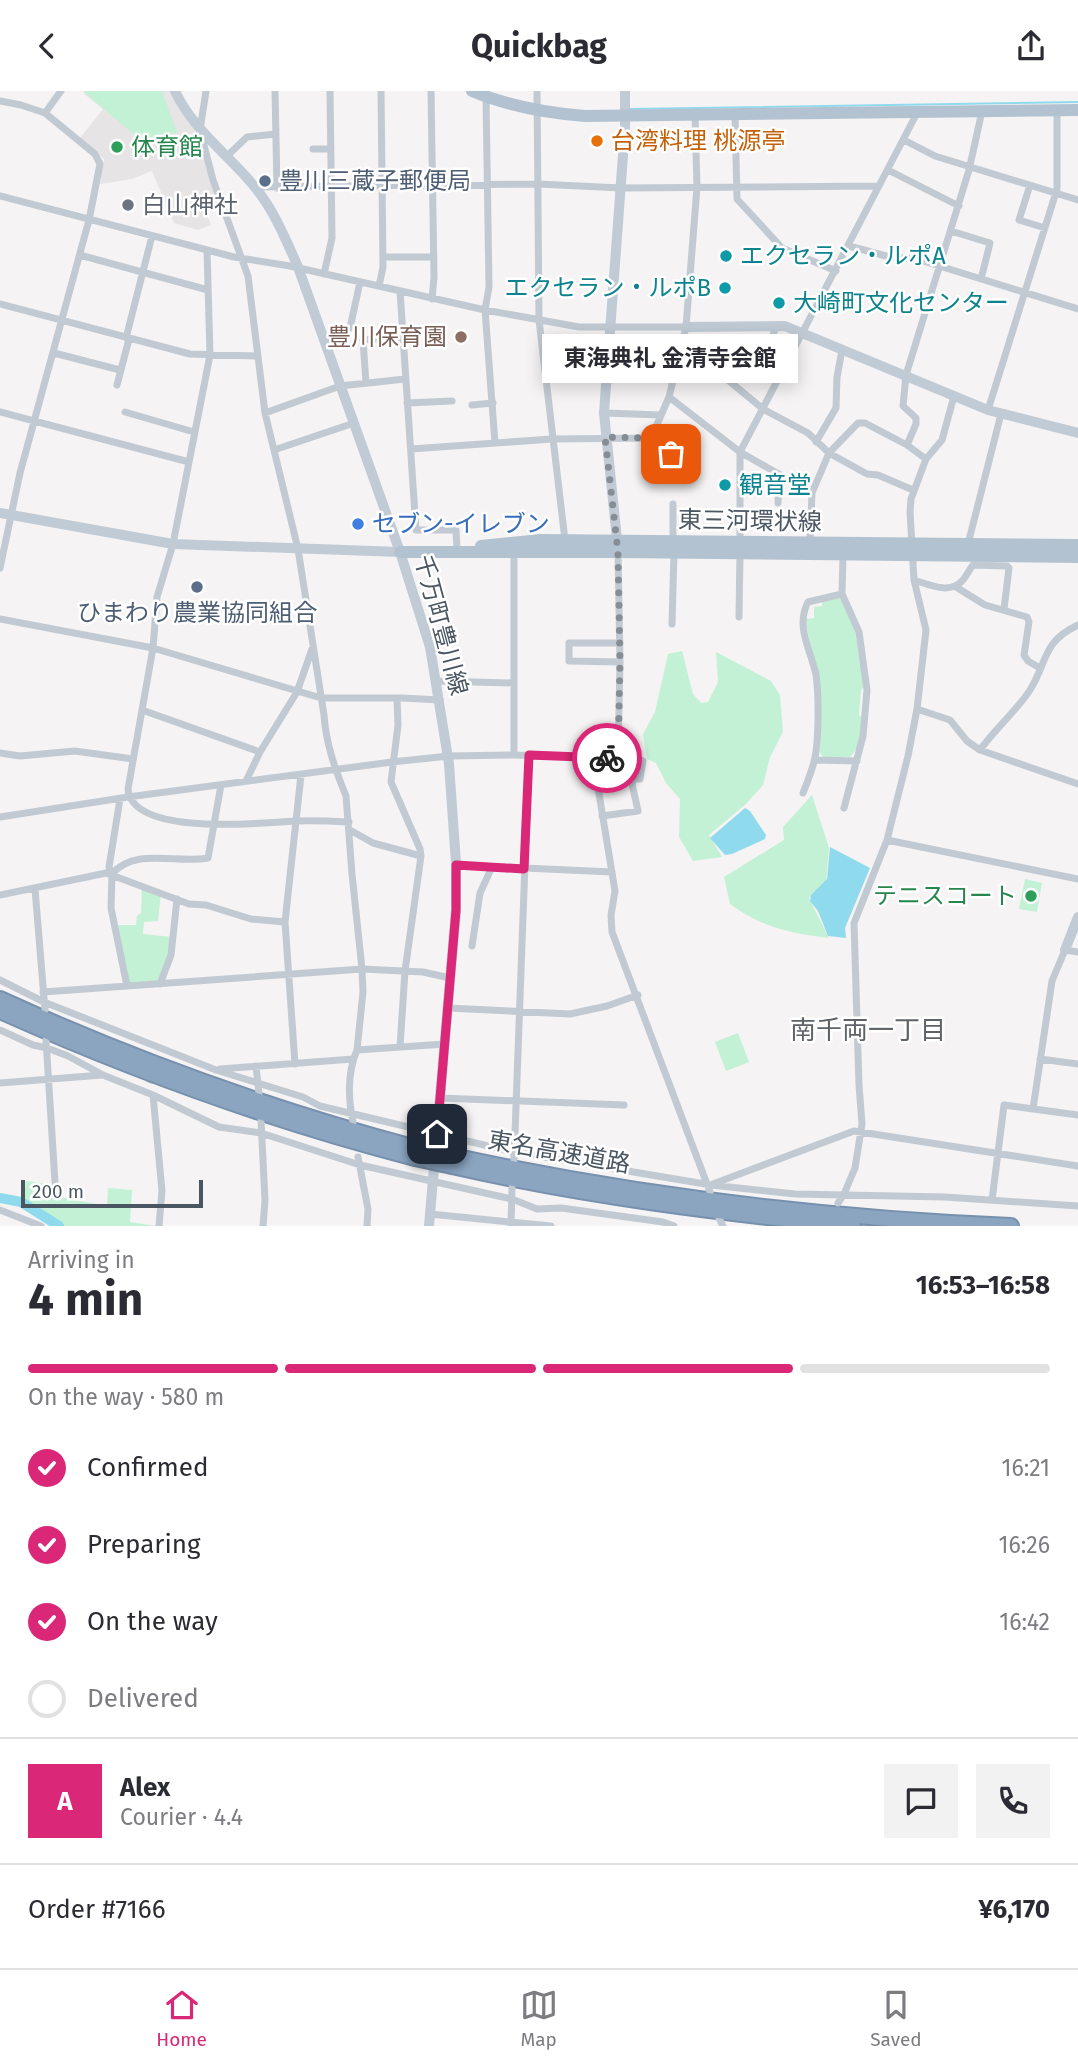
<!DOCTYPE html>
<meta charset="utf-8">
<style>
body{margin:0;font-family:"Fira Sans","Noto Sans JP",sans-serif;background:#f2f2f3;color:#2b2b33;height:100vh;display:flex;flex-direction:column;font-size:26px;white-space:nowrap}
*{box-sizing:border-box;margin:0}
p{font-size:23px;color:#7c7c81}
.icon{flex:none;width:38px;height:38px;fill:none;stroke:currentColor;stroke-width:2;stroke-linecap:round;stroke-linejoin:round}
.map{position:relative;height:1135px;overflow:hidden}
.side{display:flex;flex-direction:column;background:#fff;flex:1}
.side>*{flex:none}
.scale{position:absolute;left:21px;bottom:18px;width:182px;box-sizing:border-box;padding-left:7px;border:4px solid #4a5661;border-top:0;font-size:19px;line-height:24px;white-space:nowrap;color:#4a5661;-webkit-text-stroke:5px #fff;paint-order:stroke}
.pin{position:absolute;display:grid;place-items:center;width:60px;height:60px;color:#fff;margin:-30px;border-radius:14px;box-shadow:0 4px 10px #0006}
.courier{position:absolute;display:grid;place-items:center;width:70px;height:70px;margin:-35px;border:5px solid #db2777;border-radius:50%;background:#fff;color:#222;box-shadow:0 2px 9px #0007}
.bubble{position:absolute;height:49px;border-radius:0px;background:#fff;box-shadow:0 4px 18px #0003;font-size:23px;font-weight:700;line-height:49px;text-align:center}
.overview em{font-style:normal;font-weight:700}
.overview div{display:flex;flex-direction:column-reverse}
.overview{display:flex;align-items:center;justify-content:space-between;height:119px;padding:0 28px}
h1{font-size:46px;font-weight:700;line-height:52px}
.bar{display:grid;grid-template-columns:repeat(4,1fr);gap:10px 7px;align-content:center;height:84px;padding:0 28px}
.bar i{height:9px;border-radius:5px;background:#e1e1e2}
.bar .selected{background:#db2777}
.bar p{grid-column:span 4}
.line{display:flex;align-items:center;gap:18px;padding:0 28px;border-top:2px solid #e1e1e2}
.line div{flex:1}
.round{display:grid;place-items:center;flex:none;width:74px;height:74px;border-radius:0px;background:#f2f2f3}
ol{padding:0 28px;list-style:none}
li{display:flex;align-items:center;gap:21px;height:77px}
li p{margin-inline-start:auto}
li .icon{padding:7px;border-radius:50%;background:#db2777;color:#fff;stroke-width:4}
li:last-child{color:#7c7c81}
li i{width:38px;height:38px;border:4px solid #e1e1e2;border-radius:50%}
header{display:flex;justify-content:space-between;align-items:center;height:91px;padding:0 28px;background:#fff;font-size:32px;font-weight:700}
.tab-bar{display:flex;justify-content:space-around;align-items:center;height:98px;border-top:2px solid #e1e1e2;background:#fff;font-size:19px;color:#7c7c81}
.tab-bar a{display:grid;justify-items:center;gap:4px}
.tab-bar .selected{color:#db2777}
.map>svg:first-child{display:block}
.education{fill:#e6e4e5}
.green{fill:#c3f1d5}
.water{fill:#90daee}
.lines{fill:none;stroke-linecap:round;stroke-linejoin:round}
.stream{stroke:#90daee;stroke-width:2}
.river{stroke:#90daee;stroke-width:10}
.street-tunnel{stroke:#caccce;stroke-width:7;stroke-dasharray:7 3.5;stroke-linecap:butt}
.highway-casing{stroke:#7690ad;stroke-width:18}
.street{stroke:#c1cad2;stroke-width:7}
.secondary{stroke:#c1cbd6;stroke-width:10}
.primary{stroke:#b3c2d1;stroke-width:12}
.highway{stroke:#8ba5c1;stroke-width:14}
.highway-bridge-casing{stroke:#7690ad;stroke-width:18;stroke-linecap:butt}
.highway-bridge{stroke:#8ba5c1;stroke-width:14}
.done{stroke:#868d94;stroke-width:7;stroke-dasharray:0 12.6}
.route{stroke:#db2777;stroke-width:9}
.food-dot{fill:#e8710a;stroke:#fff;stroke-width:2.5}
.leisure-dot{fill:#2e9e5b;stroke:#fff;stroke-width:2.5}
.service-dot{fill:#5c6f8a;stroke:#fff;stroke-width:2.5}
.worship-dot{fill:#6b7280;stroke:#fff;stroke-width:2.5}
.culture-dot{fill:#0f9aa8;stroke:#fff;stroke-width:2.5}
.education-dot{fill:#8d6e63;stroke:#fff;stroke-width:2.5}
.shop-dot{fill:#3f7fe0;stroke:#fff;stroke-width:2.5}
.labels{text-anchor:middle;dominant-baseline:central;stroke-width:5;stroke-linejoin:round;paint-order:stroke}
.food-label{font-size:24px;fill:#c56008;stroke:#fff;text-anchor:start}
.leisure-label{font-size:24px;fill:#27864d;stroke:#fff;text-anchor:start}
.service-label{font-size:24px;fill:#4e5e75;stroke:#fff;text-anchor:start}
.worship-label{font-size:24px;fill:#5b616d;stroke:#fff;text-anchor:start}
.culture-label{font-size:24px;fill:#0d838f;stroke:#fff;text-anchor:start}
.education-label{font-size:24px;fill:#785e54;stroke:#fff;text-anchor:end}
.street-label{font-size:24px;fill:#4a5661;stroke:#fff}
.shop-label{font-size:24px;fill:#366cbe;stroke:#fff;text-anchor:start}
.neighbourhood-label{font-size:26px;fill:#5f6368;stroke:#fff}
</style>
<header><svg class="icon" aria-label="back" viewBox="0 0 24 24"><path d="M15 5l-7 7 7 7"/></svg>Quickbag<svg class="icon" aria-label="share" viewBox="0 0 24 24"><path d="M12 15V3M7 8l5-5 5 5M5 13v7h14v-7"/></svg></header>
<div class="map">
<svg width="1078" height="1135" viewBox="0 0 1078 1135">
<rect width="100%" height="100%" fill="#f5f3f3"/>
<path class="education" d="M85 0H173L193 34 201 53 218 114 205 119 211 134 198 139 174 132 152 80 132 88 100 93 104 68 80 47 103 18 83 2Z"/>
<path class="green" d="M86 0H162L177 41 143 55 137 46 85 2Z
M840 507 855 539 864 595 861 599 859 624 861 626C862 641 861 655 850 666H823L820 662C822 616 815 573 805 528L814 527V516L822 515V511Z
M682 560 693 603 701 612 708 611 718 591 716 561 771 590 780 604 783 641 770 666 763 694 746 713 709 744 722 766 693 770 679 746 680 708 666 692 656 672 647 668 643 643 655 621 668 563Z
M812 704 829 757 826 791 809 807 829 847C789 842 763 837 730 813L724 786 784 749 783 736Z
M1025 788 1042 792 1037 821 1019 818Z
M142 797 161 803 158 830 144 831 143 843 173 846 160 891 129 893 116 834H136L137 825 141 822Z
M738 942 749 971 726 980 715 951Z
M26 1090 57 1094 60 1106 107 1115 108 1097 132 1099 130 1131 156 1135H64L23 1111Z"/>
<path class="water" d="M745 717 750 720 766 744 765 748 732 763 725 764 710 747Z
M830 756 870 777 845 837 846 847 828 845 818 820 810 810 811 804 827 788Z"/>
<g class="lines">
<path class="stream" d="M629 18 1078 11"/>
<path class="river" d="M0 1107 21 1111 59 1135"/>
<path class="street-tunnel" d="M149 992 159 966"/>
<g class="highway-casing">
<path id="highway" d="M0 908C134 969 273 1019 416 1057
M0 920C134 980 272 1030 415 1067
M453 1065C636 1105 824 1127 1011 1135
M452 1075C584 1105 719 1122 853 1135"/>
</g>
<path class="street" d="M206 0 200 39 213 89 248 185 265 322 298 458 324 624C326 653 335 678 346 705L352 783 362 878 363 901 357 959C347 982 348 1007 353 1031
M275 0 277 97
M431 0 434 186 432 208
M537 0 539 229 565 449
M486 6 489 196 485 219 495 352
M0 10 21 14 45 22 95 63 100 73 89 129 20 382 0 477
M45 22 61 0
M735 24 737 108 782 157 836 180
M904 49 935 65 1078 109
M313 58H331
M226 66 247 46 276 43
M888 79 959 115
M1030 94 1019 129 1045 137
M255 96 538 93 621 97 879 95
M0 105 234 166 290 175 485 219 579 236H686
M951 140 990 152 981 188
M849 155 886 165 920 169 1078 218
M207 159 210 264 173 453 157 506 153 557 128 698C132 746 262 732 295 730 313 729 331 730 349 731
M80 164 208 199
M383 166H434
M324 183 332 147 330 0
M379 195 383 176 381 0
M400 200 416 439H456L457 458
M0 213 190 263 257 265
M350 237 360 191
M126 247 152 145
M682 251 763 318 808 342 829 362 867 383 878 384 913 399
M768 260 776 235
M54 262 120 279
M366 292 363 249 403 246
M117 294 129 248
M669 306 740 361 812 402
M407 312 452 310
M472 314 493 312
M988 319 1057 98V19
M0 321 189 371
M125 321 194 341
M265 322 340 295 405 288
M604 322 661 324
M816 351 836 317 837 286 842 259
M411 358 552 348 650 347
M274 359 354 332
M671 363 648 354 669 306 686 236 697 96 695 24
M926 368 907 354 916 333V327L903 315 906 284 969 79 982 20
M778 412 779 383
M673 450V413
M740 450V361L917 22
M810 451 812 402 829 362 858 332H865L907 354
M968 453 1001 323
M514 462V664
M843 464 842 503 859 541 867 599 863 645 844 717
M914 489C930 494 950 504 963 489 967 484 969 479 973 474L1007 475 1009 477 1004 518
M956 496 985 514 1027 526 1029 531 1024 564 1028 570 1040 577
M739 526 740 463
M0 528 153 557 321 607H402L440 609
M672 533 674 461
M620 552H569V570L620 571
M436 590 513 592
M397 608 398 634 391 691 420 758 421 765 405 880 400 956
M917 618 950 629 967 650 980 659 1078 693
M142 619 260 661
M980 659C995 638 1018 618 1030 599 1048 570 1042 551 1078 534
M0 662 20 665 75 660 133 668
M593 666 615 800 611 824 612 841 710 1101
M815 669 857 670
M246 690 260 661 297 601 312 558
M803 702C807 692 811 682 814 671 819 652 819 604 816 584 811 559 795 536 808 511L842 503
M120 708 109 776 112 783 111 817 127 895
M602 725 638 720 632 693 634 688H640L643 670 618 667
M0 726 128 706 392 671 449 665 514 664 618 667 620 571 618 461
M350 739 373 752 421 765
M887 749 1078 788
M456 774 612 781
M112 783C134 756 178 773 208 767L221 694
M35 798 45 919
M0 804 106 782 189 813 206 814 251 828 285 831
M472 855 480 802 492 776
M0 889 44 911 216 979 303 1006 320 1015 514 1061 711 1094 795 1103 945 1106 1078 1115
M160 893 171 864 177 808
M43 901 362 878 423 881 450 887
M448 917 570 923 607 915 638 904
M0 939 33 954 47 957 68 965 103 984 153 1004 219 1036 261 1042 360 1074 512 1108 537 1118 561 1117 663 1131 674 1135
M46 949 55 1091
M357 959 445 953
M1040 968 1078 973
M295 973 285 831 301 684
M256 975 259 1003
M220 978 353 968
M0 992 102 984
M153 1004 162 1100 159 1135
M440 1007 624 1014
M1033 1018 1052 890 1065 859 1078 861
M261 1030 265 1109 263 1135
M358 1066 368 1118 367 1135
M514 1069 529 664
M713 1093 854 1040 1078 1075
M992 1109 1004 1014 1078 1024
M838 1112 844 1103 855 1077 862 1033 859 994 854 832 887 749 908 665 917 618 926 539 914 489 910 421 911 408 926 368 942 349 954 305
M0 1119 41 1135
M430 1123 551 1135
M719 1127 723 1135
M511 1135 512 1096"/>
<path class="secondary" d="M175 0C193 39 228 63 254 95 274 119 286 149 298 176L400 461 430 556 449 673 456 772V819L429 1135
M686 236 785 235 988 319 1078 342
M0 422 173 453 400 461
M618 458 604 322 625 37V0
M1065 859 1078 826"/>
<path class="primary" d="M472 0C508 15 547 22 585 25L1078 19
M481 455 541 449 1078 454
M400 461H618L1078 466"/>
<use href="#highway" class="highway"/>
<g class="highway-bridge-casing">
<path id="highway-bridge" d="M416 1057 453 1065
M415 1067 452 1075"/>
</g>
<use href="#highway-bridge" class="highway-bridge"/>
</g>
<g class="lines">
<path class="done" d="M607 667H618L620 571 618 461 605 346 650 347 648 354 671 363"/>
<path class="route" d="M437 1043 456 819V774L524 778 529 664 607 667"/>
</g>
<circle class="food-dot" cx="597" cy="50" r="7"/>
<g class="leisure-dot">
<circle cx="117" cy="56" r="7"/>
<circle cx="1031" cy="805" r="7"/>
</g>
<g class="service-dot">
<circle cx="265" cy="90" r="7"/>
<circle cx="197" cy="496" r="7"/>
</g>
<circle class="worship-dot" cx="128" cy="114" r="7"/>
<g class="culture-dot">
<circle cx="726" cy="165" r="7"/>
<circle cx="725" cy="197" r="7"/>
<circle cx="779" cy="212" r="7"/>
<circle cx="725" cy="394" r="7"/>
</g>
<circle class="education-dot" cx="461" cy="246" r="7"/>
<circle class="shop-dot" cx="358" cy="433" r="7"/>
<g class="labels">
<g class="food-label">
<text x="611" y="50">台湾料理 桃源亭</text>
</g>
<g class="leisure-label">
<text x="131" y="56">体育館</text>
<text x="1017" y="805" text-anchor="end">テニスコート</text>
</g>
<g class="service-label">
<text x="279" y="90">豊川三蔵子郵便局</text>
<text x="197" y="522" text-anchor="middle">ひまわり農業協同組合</text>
</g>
<g class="worship-label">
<text x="142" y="114">白山神社</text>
</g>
<g class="culture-label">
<text x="740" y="165">エクセラン・ルポA</text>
<text x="711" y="197" text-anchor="end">エクセラン・ルポB</text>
<text x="793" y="212">大崎町文化センター</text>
<text x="739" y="394">観音堂</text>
</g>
<g class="education-label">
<text x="447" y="246">豊川保育園</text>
</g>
<g class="street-label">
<text transform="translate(750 430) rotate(1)">東三河環状線</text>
<text transform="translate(441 534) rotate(75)">千万町豊川線</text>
<text transform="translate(559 1061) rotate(10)">東名高速道路</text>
</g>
<g class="shop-label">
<text x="372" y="433">セブン-イレブン</text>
</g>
<g class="neighbourhood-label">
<text x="868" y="939">南千両一丁目</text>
</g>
</g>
</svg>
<div class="scale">200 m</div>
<div class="pin" style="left:671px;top:363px;background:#ea580c"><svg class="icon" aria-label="bag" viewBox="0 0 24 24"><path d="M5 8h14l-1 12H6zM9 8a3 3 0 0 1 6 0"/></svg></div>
<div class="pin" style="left:437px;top:1043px;background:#1f2937"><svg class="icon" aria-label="home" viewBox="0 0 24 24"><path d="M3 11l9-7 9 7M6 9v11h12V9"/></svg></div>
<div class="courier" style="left:607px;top:667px"><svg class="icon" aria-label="bike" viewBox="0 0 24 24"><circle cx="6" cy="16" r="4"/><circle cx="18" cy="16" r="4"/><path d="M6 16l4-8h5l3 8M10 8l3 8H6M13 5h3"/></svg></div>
<div class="bubble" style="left:542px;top:243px;width:256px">東海典礼 金清寺会館</div>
</div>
<section class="side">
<div class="overview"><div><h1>4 min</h1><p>Arriving in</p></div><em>16:53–16:58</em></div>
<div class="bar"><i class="selected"></i><i class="selected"></i><i class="selected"></i><i></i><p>On the way · 580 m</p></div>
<ol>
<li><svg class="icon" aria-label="check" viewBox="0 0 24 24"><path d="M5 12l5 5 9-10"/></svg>Confirmed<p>16:21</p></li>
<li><svg class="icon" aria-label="check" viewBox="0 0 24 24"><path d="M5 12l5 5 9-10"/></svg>Preparing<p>16:26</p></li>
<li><svg class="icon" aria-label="check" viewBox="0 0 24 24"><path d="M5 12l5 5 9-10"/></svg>On the way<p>16:42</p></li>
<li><i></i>Delivered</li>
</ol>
<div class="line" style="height:126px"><b class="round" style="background:#db2777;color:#fff">A</b><div><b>Alex</b><p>Courier · 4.4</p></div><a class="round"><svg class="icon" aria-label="chat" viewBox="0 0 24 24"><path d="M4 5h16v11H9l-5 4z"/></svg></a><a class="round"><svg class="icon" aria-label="phone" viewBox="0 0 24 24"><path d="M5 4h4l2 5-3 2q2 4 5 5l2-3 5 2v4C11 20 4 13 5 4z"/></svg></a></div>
<div class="line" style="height:91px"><div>Order #7166</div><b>¥6,170</b></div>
</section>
<nav class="tab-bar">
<a class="selected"><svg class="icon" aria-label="home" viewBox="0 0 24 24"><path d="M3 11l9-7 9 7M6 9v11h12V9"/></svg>Home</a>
<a><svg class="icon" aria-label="map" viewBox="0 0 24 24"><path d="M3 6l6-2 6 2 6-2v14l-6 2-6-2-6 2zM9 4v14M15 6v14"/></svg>Map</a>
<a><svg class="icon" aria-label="saved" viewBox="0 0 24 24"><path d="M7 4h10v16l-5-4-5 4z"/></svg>Saved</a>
</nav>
